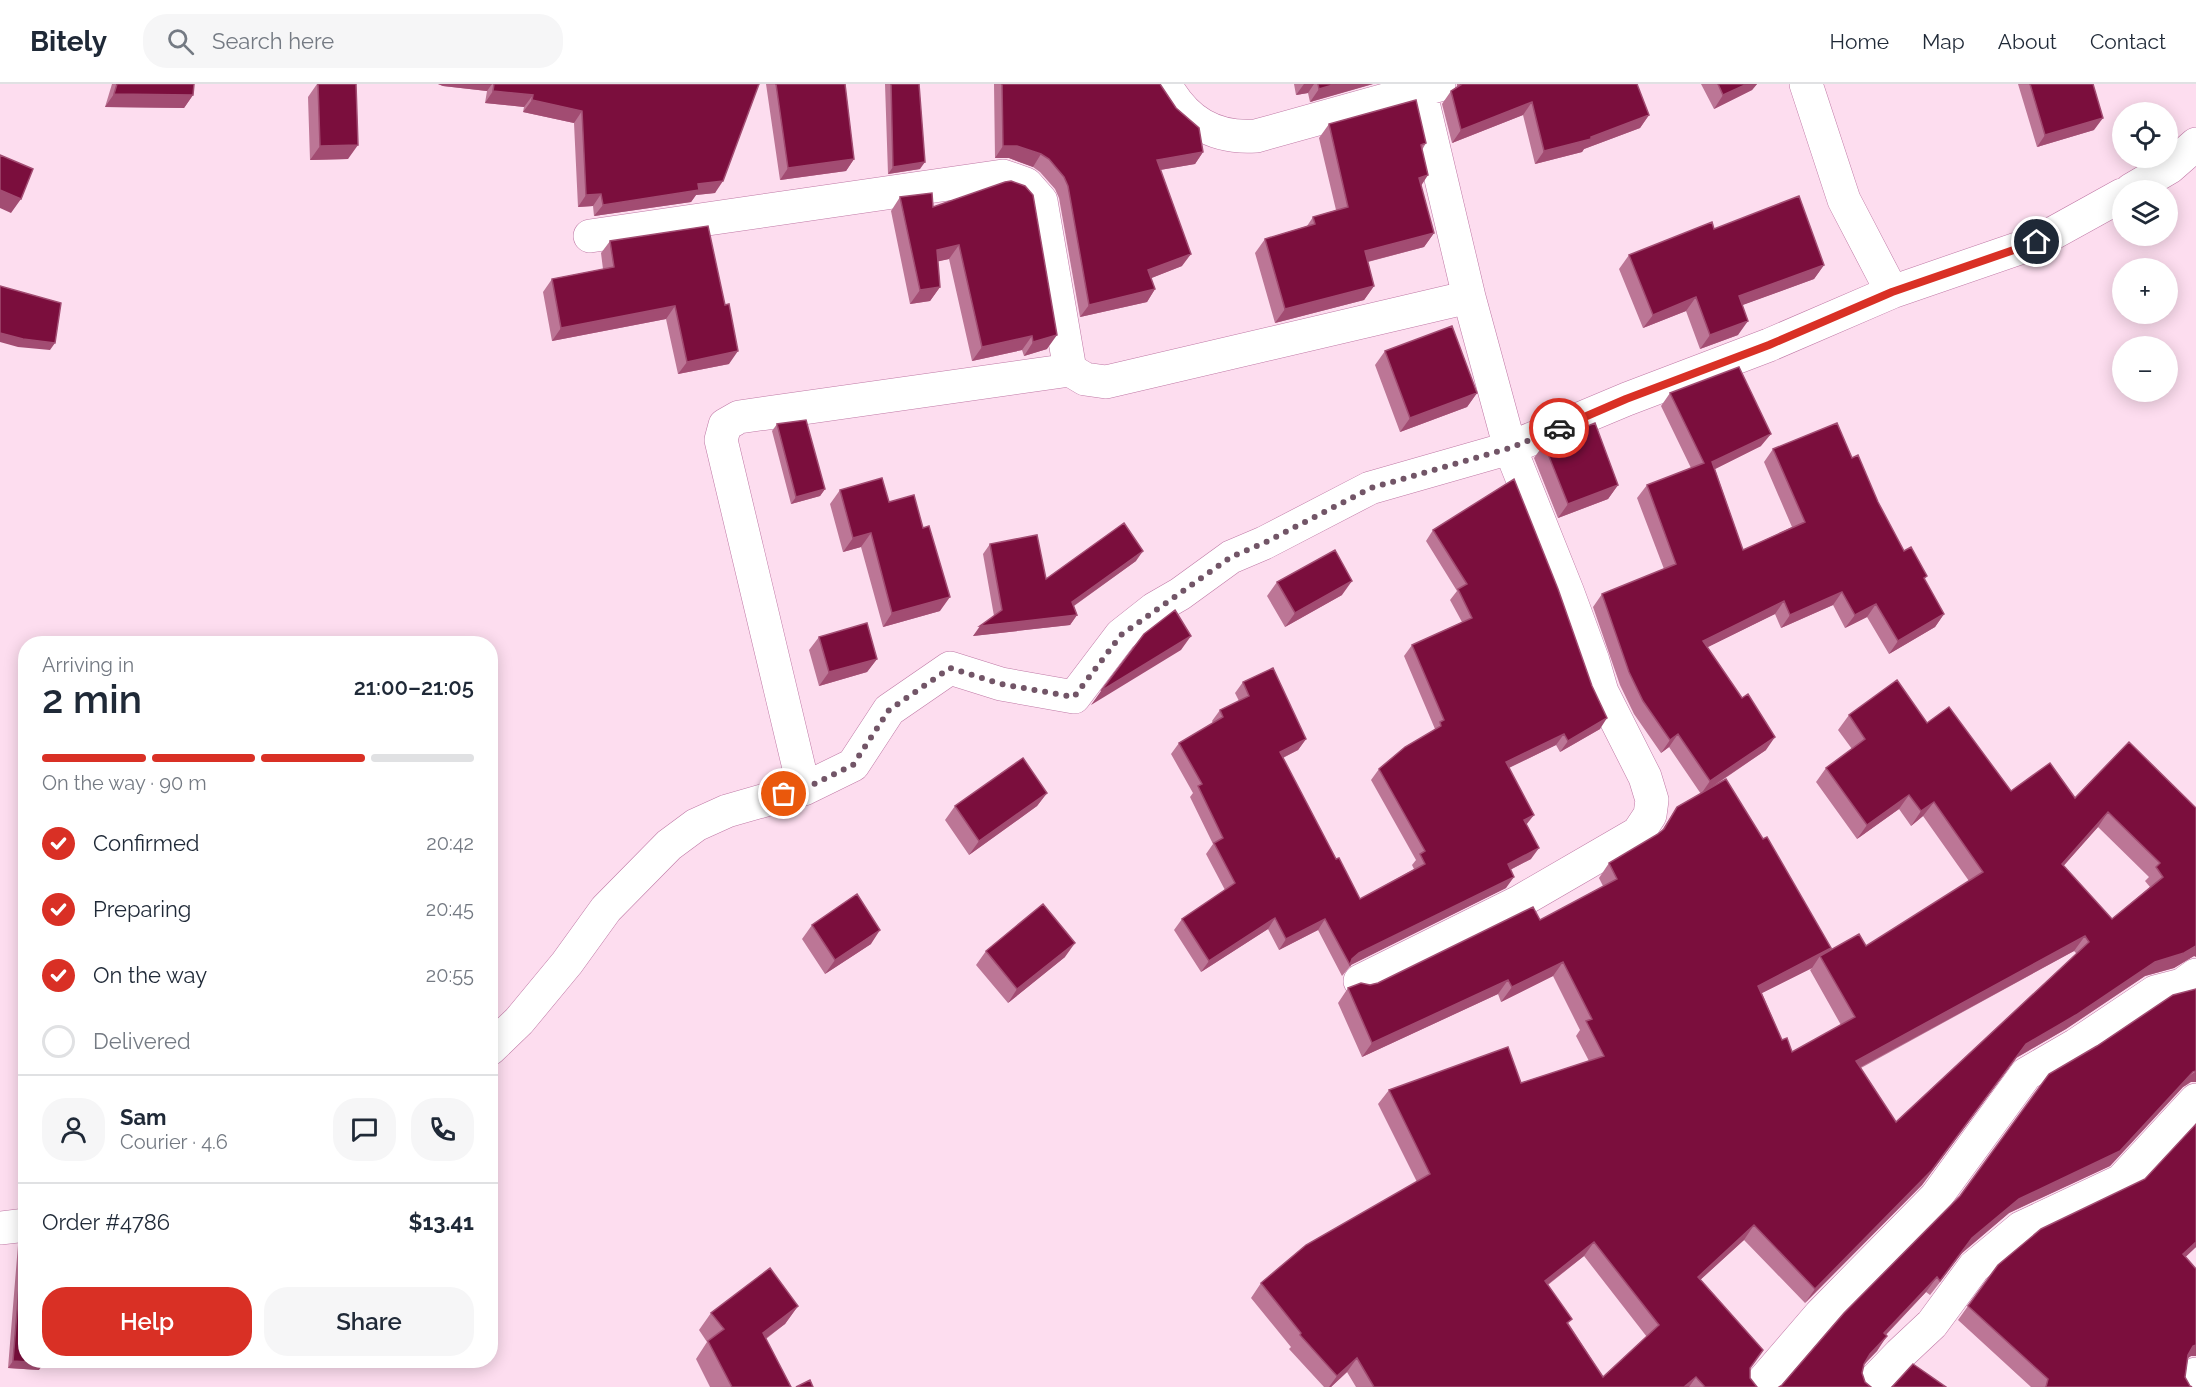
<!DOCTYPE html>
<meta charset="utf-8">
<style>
body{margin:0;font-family:Raleway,sans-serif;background:#f6f6f7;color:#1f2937;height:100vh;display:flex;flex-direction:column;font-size:22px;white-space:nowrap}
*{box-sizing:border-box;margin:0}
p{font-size:20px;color:#747a83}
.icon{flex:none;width:33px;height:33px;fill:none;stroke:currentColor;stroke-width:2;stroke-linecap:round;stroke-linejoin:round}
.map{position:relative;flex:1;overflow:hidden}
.side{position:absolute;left:18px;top:552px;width:480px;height:732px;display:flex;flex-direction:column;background:#fff;border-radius:24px;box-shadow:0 3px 15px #0003}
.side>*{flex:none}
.fabs{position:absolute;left:2112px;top:18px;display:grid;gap:12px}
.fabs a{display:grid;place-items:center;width:66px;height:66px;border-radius:50%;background:#fff;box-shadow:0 3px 15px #0003;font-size:30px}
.pin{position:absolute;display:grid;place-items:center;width:51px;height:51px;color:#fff;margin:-26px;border:3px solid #fff;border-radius:50%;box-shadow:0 2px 6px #0007}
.courier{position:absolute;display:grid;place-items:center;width:60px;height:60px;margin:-30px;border:4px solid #d93025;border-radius:50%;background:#fff;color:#222;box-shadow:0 2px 8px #0007}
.summary em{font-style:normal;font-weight:600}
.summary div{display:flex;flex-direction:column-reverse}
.summary{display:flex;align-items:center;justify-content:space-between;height:102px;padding:0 24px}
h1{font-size:39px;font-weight:600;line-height:45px}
.bar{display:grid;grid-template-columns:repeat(4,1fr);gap:9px 6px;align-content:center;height:72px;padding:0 24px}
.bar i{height:8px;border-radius:4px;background:#e0e1e3}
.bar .on{background:#d93025}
.bar p{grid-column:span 4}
.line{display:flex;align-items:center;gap:15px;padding:0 24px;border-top:2px solid #e0e1e3}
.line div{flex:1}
.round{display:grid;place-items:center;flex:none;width:63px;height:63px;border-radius:24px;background:#f6f6f7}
ol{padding:0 24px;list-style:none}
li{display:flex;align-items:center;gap:18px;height:66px}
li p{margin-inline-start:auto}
li .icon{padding:6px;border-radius:50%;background:#d93025;color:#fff;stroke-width:4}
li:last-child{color:#747a83}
li i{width:33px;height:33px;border:3px solid #e0e1e3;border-radius:50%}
.button{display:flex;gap:12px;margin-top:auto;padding:12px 24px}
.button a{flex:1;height:69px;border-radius:24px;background:#d93025;color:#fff;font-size:24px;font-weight:600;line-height:69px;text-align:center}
.button a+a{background:#f6f6f7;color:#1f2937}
header{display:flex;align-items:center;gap:36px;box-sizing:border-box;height:84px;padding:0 30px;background:#fff;border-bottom:2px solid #e0e1e3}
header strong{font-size:28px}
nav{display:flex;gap:33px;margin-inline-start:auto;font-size:21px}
.search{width:420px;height:54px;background:#f6f6f7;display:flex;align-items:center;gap:15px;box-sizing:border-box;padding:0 21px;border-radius:24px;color:#747a83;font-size:22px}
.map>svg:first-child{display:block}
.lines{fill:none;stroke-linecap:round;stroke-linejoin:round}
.minor-casing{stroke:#bf78a5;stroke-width:34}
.minor{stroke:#fff;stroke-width:33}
.wall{fill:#bc7696;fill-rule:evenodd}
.shaded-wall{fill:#a24c72}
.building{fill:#7b0e3d;stroke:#a24c72;stroke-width:1.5;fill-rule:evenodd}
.done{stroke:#725567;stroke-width:6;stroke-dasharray:0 10.8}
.route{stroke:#d93025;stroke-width:8}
</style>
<header>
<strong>Bitely</strong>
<div class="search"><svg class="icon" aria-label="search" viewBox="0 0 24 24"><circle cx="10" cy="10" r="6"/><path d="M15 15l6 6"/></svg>Search here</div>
<nav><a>Home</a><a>Map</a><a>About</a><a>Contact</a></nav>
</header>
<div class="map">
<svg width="2196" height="1303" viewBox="0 0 2196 1303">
<rect width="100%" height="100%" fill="#fdddef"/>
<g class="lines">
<g class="minor-casing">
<path id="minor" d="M1165 0C1185 37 1214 55 1256 52L1439 1
M1806 0 1844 116 1892 208
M2131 106 2170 83 2196 60
M590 152 1003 92 1026 100 1041 117 1070 286 1085 295 1106 298 1469 213
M804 705 721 356 725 341 739 333 1070 286
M1360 897 1519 818 1638 749 1650 731 1652 716 1645 693 1602 608 1593 577 1568 509 1510 364 1469 213 1420 6
M490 965 519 937 567 879 606 825 669 761 696 741 727 727 804 705 853 681 889 626 950 584 1001 600 1074 613 1121 551 1154 525 1180 510 1231 473 1264 459 1370 404 1510 364 1627 315 1769 261 1892 208 2037 158 2122 111
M0 1144 26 1141
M1758 1303 1820 1231 1936 1113 2026 990 2076 961 2155 908 2182 901 2196 891
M1871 1303 1874 1297 1900 1270 1932 1240 1974 1183 2021 1144 2121 1097 2196 1016
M2193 1303 2196 1290"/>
</g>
<use href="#minor" class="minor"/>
</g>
<path class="wall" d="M112 0H194L193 11 184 24 105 23Z
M317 0H356L348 75 310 76 308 13Z
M438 0H759L715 109 696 111 691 118 594 132 593 122 578 123 574 39 523 28 524 23 485 19 487 7 443 2Z
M766 0H845L854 75 846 87 780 96Z
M885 0H919L920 85 888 90Z
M994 0H1160L1203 68 1195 80 1160 86 1182 182 1151 194 1155 205 1147 218 1080 233 1059 114 1055 105 1040 88 1033 83 1009 74H995Z
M1294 0H1373L1310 18 1308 9 1296 11Z
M1457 0H1637L1649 31 1640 44 1584 65 1582 68 1535 80 1523 31 1452 59 1442 20 1451 7 1457 3Z
M1701 0H1757L1752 6 1714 25Z
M2018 0H2093L2094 46 2037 63Z
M1329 40 1426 59 1422 66 1421 102 1434 149 1424 163 1368 178 1374 202 1364 216 1275 239 1255 169 1265 155 1307 142 1313 133 1336 126 1319 54Z
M900 113 933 123 1047 265 1024 272 1022 266 972 277 949 175 938 177 940 203 930 217 910 220 891 127Z
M1714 145 1824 181 1814 195 1742 221 1738 251 1700 265 1686 227 1643 244 1619 185 1629 171Z
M610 157 725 221 729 280 678 290 666 235 552 257 543 208 552 195 603 185 601 169Z
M1385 267 1477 309 1467 323 1400 348 1375 281Z
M1670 309 1761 362 1715 385 1743 466 1792 443 1764 378 1773 365 1852 374 1878 418 1904 467 1927 492 1924 496 1944 530 1935 543 1889 570 1867 533 1845 544 1833 521 1781 544 1775 530 1707 563 1766 666 1708 706 1831 864 1830 866 1866 862 1969 797 1923 732 1911 742 1899 725 1857 755 1816 698 1826 684 1852 665 1838 646 1849 631 1927 639 2011 707 2075 714 2129 658 2194 872 2174 884 2145 892 2066 945 2016 974 1922 1101 1805 1219 1744 1156 1700 1196 1750 1284V1294L1757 1303H1356L1347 1288 1331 1303H1324L1289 1265 1291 1263 1251 1214 1261 1199 1417 1098 1378 1020 1389 1006 1521 999 1589 977 1576 952 1580 946 1553 892 1501 918 1498 910 1362 973 1338 919 1348 904 1378 899 1540 836 1603 802 1599 794 1609 779 1658 750 1661 748 1677 723 1701 710 1669 663 1661 669 1634 630 1620 601 1593 523 1602 510 1664 485 1637 414 1647 401 1691 384 1661 322ZM2098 743 2149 793 2145 797 2150 803 2112 835 2063 782ZM2074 867 2077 870 1896 1038 1861 984ZM1812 884 1810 886 1841 941 1792 968 1782 956 1762 909ZM1584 1172 1647 1253 1603 1293 1569 1240 1548 1201Z
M777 340 825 405 820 412 791 420 772 347Z
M1544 360 1618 401 1608 415 1558 434 1534 374Z
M840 406 889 418 940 527 883 543 861 463 843 468 830 420Z
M1433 446 1600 645 1560 668 1556 661 1509 684 1527 741 1531 775 1510 786 1506 804 1352 880 1342 892 1318 846 1279 866 1268 845 1201 888 1174 846 1182 835 1225 806 1206 770 1213 760 1190 713 1193 709 1171 670 1179 659 1213 639 1212 637 1220 626 1239 617 1235 609 1243 598 1306 655 1298 666 1283 674 1336 775 1360 815 1414 785 1412 781 1416 776 1371 696 1379 685 1435 645 1404 572 1412 561 1462 538 1450 516 1457 507 1426 457Z
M990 460 1046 495 1136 477 1074 522 1077 531 1070 541 973 552 994 532 983 470Z
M1277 498 1342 511 1285 543 1267 512Z
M819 553 877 575 867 588 819 602 809 566Z
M1047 709 1037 722 969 771 945 736 955 722Z
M812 841 871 860 825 890 802 855Z
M986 867 1065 873 1008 919 976 881Z
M2191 998 2183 1003 2110 1082 2009 1129 1962 1169 1930 1211 1926 1208 1886 1251 1877 1267 1865 1280 1782 1301 1960 1112Z
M2196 1040V1163L2185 1173 2196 1185V1272H2191L2188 1274 2185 1293 2190 1302 2192 1303H2031L1958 1236 1968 1222 2145 1095Z
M23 1154 39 1286 8 1284 18 1161Z
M798 1222 785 1240 766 1255 791 1303H710L696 1275 707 1258 699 1246 711 1229Z"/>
<path class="shaded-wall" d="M438 0H492L487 7 443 2Z
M1304 0H1314L1308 9 1296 11Z
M1336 0H1373L1310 18 1319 5Z
M1747 0H1757L1752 6 1714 25 1723 11Z
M493 7 533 11 524 23 485 19Z
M114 10 193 11 184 24 105 23Z
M532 16 582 27 574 39 523 28Z
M1532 18 1523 31 1452 59 1461 46Z
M1649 31 1640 44 1584 65 1582 68 1535 80 1544 67 1591 53Z
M2103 34 2094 46 2037 63 2045 51Z
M358 61 348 75 310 76 320 62Z
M1003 62H1017L1041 70 1033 83 1009 74H995Z
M1203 68 1195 80 1148 88 1157 76Z
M854 75 846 87 780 96 788 84Z
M925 78 920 85 888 90 893 83Z
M1428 91 1419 105V94Z
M723 97 715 109 696 111 691 118 594 132 603 121 698 100Z
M0 106 21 115 11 129 0 124Z
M601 110 593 122 578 123 586 111Z
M1434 149 1424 163 1355 181 1365 167Z
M959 161 949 175 927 180 937 166Z
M1191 170 1182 182 1139 199 1148 186Z
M1824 181 1814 195 1729 226 1739 212Z
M1374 202 1364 216 1275 239 1285 225Z
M940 203 930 217 910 220 920 206Z
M1155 205 1147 218 1080 233 1089 221Z
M1696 213 1686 227 1643 244 1653 231Z
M675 222 666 235 552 257 561 244Z
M1748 237 1738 251 1700 265 1710 251Z
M0 249 55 259 50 266 18 263 0 258Z
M1057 251 1047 265 1024 272 1033 258Z
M1032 252 1022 266 972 277 982 263Z
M738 267 729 280 678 290 687 278Z
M1477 309 1467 323 1400 348 1410 334Z
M1771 350 1761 362 1703 391 1712 378Z
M1618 401 1608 415 1558 434 1568 420Z
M825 405 820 412 791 420 796 413Z
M871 449 861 463 843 468 853 454Z
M1143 467 1136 477 1065 528 1072 518Z
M1352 497 1342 511 1285 543 1295 529Z
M1842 508 1833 521 1781 544 1790 531Z
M950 513 940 527 883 543 892 529Z
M1784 517 1775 530 1694 570 1703 557Z
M1876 520 1867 533 1845 544 1855 531Z
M1944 530 1935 543 1889 570 1898 557Z
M1077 531 1070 541 973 552 980 542Z
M1191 552 1181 566 1091 621 1101 607Z
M877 575 867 588 819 602 829 588Z
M1607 634 1600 645 1560 668 1568 657Z
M1564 650 1556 661 1498 689 1506 678Z
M1678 650 1669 663 1661 669 1670 656Z
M1775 653 1766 666 1701 710 1710 697Z
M1306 655 1298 666 1272 679 1280 668Z
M1047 709 1037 722 969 771 979 757Z
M1909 711 1899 725 1857 755 1867 741Z
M1934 718 1923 732 1911 742 1921 727Z
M2108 728 2098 743 2052 795 2062 780Z
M1534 731 1526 741 1524 736Z
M1539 764 1531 775 1500 791 1508 780Z
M1514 793 1506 804 1349 882 1352 875 1359 869Z
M1275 834 1268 845 1201 888 1209 877Z
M1325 835 1318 846 1279 866 1286 855Z
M880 846 871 860 825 890 835 876Z
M2085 852 2074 867 1846 991 1856 977Z
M1075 859 1065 873 1008 919 1017 905Z
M2196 862V873L2194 872 2174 884 2145 892 2066 945 2016 974 1922 1101 1805 1219 1815 1205 2026 960 2155 878Z
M1831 864 1823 876 1820 872 1812 884 1748 916 1758 902Z
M1563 878 1553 892 1501 918 1512 903Z
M1508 896 1498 910 1362 973 1372 959Z
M2196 987V998H2191L2183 1003 2110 1082 2009 1129 1962 1169 1930 1211 1972 1154 2019 1115Z
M1754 1141 1744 1156 1687 1208 1698 1193Z
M1594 1158 1584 1172 1534 1211 1545 1197Z
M2196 1158V1163L2173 1185 2183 1170Z
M1937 1193 1926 1208 1874 1263 1884 1249Z
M798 1222 785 1240 750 1266 763 1249Z
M1887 1252 1877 1267 1860 1284 1870 1270Z
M2196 1261V1272H2191L2183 1277 2193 1262Z
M1357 1274 1347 1288 1331 1303H1329L1337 1292Z
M13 1277 44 1279 39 1286 8 1284Z
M1696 1293 1689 1303H1684Z"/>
<path class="building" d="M117 0H194L193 11 114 10Z
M318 0H356L358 61 320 62Z
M494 0H759L723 97 698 100 699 106 603 121 601 110 586 111 582 27 532 16 533 11 493 7Z
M776 0H845L854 75 788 84Z
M891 0H919L925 78 893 83Z
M1002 0H1160L1176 24 1199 44 1203 68 1157 76 1191 170 1148 186 1155 205 1089 221 1068 102 1064 93 1049 75 1041 70 1017 62H1003Z
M1318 0H1336L1319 5Z
M1462 0H1637L1649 31 1591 53V55L1544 67 1532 18 1461 46 1451 7Z
M1718 0H1747L1723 11Z
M2030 0H2093L2103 34 2045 51Z
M1416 16 1426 59 1421 61 1428 91 1419 94 1434 149 1365 167 1374 202 1285 225 1265 155 1315 140 1313 133 1348 123 1329 40Z
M0 71 33 85 21 115 0 106Z
M1011 97 1025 102 1033 111 1057 251 1033 258 1032 252 982 263 959 161 937 166 940 203 920 206 900 113 932 109 933 123 1005 98Z
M1799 112 1824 181 1739 212 1748 237 1710 251 1696 213 1653 231 1629 171 1712 138 1714 145Z
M708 142 725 221 729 220 738 267 687 278 675 222 561 244 552 195 614 183 610 157Z
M0 202 61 219 55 259 23 255 0 249Z
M1452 242 1477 309 1410 334 1385 267Z
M1739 283 1771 350 1712 378 1743 466 1805 438 1773 365 1837 339 1852 374 1858 371 1878 418 1904 467 1911 463 1927 492 1924 494 1944 530 1898 557 1876 520 1855 531 1842 508 1790 531 1784 517 1703 557 1742 614 1748 610 1775 653 1710 697 1678 650 1670 656 1643 617 1629 588 1602 510 1676 480 1647 401 1704 379 1670 309Z
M806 336 825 405 796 413 777 340Z
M1595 339 1618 401 1568 420 1544 360Z
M882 394 889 418 914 411 923 444 929 442 950 513 892 529 871 449 853 454 840 406Z
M1514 395 1558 505 1592 602 1607 634 1568 657 1564 650 1506 678 1534 731 1524 736 1539 764 1508 780 1514 793 1359 869 1352 875 1350 881 1325 835 1286 855 1275 834 1209 877 1182 835 1235 799 1214 759 1223 754 1198 702 1202 700 1179 659 1223 633 1220 626 1249 612 1243 598 1273 584 1306 655 1280 668 1336 775 1339 774 1360 815 1425 780 1420 770 1425 767 1379 685 1405 663 1441 642 1440 638 1444 636 1412 561 1472 534 1458 505 1467 500 1433 446Z
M1124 439 1143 467 1072 518 1077 531 980 542 1002 526 990 460 1037 451 1046 495Z
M1335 466 1352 497 1295 529 1277 498Z
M1175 526 1191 552 1101 607 1144 550Z
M867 539 877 575 829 588 819 553Z
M1897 596 1927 639 1949 623 2011 707 2050 679 2075 714 2129 658 2196 724V862L2184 869 2155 878 2076 931 2026 960 1932 1086 1815 1205 1754 1141 1698 1193 1763 1266 1750 1284V1294L1757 1303H1705L1696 1293 1684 1303H1374L1357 1274 1337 1292 1300 1251 1301 1249 1261 1199 1306 1161 1430 1090 1389 1006 1508 963 1521 999 1604 972 1586 937 1592 935 1563 878 1512 903 1508 896 1372 959 1348 904 1361 899 1370 901 1378 899 1533 823 1540 836 1617 795 1609 779 1658 750 1664 745 1677 723 1726 695 1763 755 1767 753 1831 864 1758 902 1782 956 1787 954 1792 968 1855 933 1820 872 1859 850 1866 862 1983 788 1934 718 1921 727 1909 711 1867 741 1826 684 1865 655 1849 631ZM2108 728 2160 779 2156 783 2163 793 2112 835 2062 780ZM2085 852 2089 858 1896 1038 1856 977ZM1594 1158 1659 1241 1603 1293 1567 1239 1572 1235 1545 1197Z
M1023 674 1047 709 979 757 955 722Z
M857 810 880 846 835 876 812 841Z
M1043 820 1075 859 1017 905 986 867Z
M2196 905V987L2193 988 2120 1067 2019 1115 1972 1154 1940 1197 1937 1193 1884 1249 1887 1252 1870 1270 1864 1280 1862 1289 1865 1298 1871 1303H1779L1782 1301 1844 1229 1960 1112 2049 990 2097 962 2173 911Z
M2196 1040V1158L2183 1170 2196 1185V1261L2193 1262 2188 1271 2185 1293 2190 1302 2192 1303H2046L2048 1295 1968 1222 1998 1181 2041 1145 2145 1095Z
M26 1153V1276H44V1279L13 1277 23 1154Z
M770 1184 798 1222 763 1249 791 1303H732L708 1257 724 1245 711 1229Z
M1913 1280 1946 1303H1892Z
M810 1296 813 1303H796Z"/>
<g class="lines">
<path class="done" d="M784 710 804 705 853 681 889 626 950 584 1001 600 1074 613 1121 551 1231 473 1264 459 1371 404 1510 364 1559 344"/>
<path class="route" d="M1559 344 1626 315 1769 261 1892 208 2037 158"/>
</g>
</svg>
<div class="fabs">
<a><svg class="icon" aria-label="locate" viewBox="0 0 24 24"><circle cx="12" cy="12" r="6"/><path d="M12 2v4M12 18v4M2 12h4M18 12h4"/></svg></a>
<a><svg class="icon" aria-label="layers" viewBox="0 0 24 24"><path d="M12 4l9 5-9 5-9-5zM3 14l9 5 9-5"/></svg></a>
<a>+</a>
<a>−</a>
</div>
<div class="pin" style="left:784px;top:710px;background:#ea580c"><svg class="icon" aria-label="bag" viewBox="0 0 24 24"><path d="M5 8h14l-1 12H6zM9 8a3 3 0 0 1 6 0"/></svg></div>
<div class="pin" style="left:2037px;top:158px;background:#1f2937"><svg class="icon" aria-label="home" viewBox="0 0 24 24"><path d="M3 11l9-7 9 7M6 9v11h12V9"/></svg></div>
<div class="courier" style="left:1559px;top:344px"><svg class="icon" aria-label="car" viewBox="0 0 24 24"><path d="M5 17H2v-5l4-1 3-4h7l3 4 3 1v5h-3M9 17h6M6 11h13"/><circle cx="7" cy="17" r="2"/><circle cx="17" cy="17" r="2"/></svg></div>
<section class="side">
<div class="summary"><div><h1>2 min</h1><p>Arriving in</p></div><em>21:00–21:05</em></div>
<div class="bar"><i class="on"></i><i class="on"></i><i class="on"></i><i></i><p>On the way · 90 m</p></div>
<ol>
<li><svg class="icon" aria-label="check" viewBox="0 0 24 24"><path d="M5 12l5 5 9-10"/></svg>Confirmed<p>20:42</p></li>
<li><svg class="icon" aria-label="check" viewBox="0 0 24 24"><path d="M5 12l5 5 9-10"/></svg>Preparing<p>20:45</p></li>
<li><svg class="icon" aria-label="check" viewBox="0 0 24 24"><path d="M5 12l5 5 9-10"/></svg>On the way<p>20:55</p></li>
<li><i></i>Delivered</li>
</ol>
<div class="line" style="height:108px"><a class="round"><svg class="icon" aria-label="person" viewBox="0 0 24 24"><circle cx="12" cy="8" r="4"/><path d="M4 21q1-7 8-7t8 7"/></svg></a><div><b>Sam</b><p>Courier · 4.6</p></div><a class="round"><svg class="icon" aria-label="chat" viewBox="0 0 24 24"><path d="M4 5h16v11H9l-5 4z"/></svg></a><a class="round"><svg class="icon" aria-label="phone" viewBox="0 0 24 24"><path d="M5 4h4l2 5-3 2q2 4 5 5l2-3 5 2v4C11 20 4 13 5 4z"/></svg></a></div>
<div class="line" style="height:78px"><div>Order #4786</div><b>$13.41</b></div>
<div class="button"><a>Help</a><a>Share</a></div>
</section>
</div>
